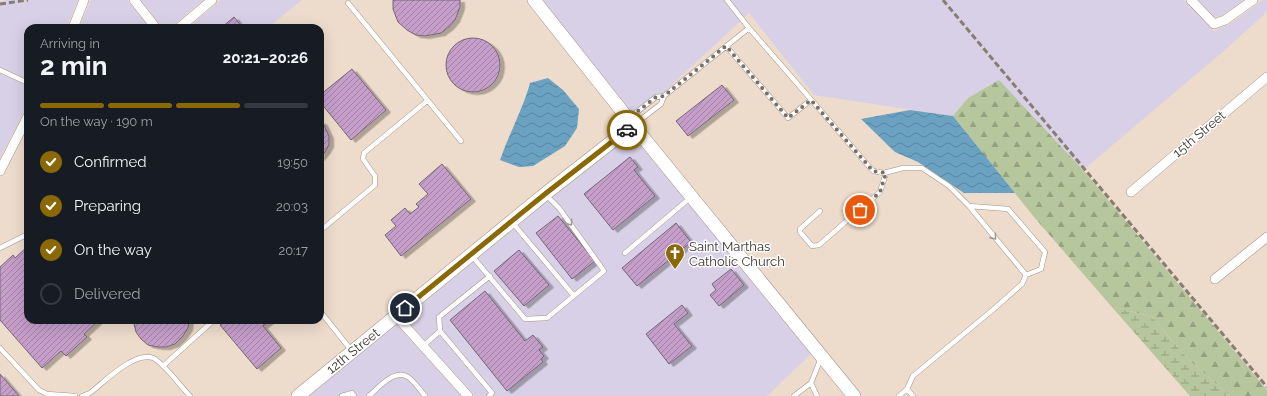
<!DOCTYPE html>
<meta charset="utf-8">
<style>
body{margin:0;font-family:Raleway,sans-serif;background:#242831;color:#f1f3f6;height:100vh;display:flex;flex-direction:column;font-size:15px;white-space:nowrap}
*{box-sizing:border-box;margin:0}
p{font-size:13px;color:#9ea1a6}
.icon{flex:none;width:22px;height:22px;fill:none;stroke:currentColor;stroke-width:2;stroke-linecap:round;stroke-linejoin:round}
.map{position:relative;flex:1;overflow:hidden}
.drawer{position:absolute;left:24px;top:24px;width:300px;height:300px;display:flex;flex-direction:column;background:#171b24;border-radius:12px;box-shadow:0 4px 16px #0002}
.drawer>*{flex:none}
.pin{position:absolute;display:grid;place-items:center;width:34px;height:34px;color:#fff;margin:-17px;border:2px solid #fff;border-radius:50%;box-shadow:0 1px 4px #0007}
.courier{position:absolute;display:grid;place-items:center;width:40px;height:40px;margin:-20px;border:3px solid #8a6806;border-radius:50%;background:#fff;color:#222;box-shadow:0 1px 5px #0007}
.headline em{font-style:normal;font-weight:700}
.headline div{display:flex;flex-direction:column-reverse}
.headline{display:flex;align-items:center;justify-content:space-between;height:68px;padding:0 16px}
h1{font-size:26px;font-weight:700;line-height:30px}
.bar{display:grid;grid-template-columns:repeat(4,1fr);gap:6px 4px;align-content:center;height:48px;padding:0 16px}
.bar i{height:5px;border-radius:3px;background:#363941}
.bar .active{background:#8a6806}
.bar p{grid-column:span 4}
ol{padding:0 16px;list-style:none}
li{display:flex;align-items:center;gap:12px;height:44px}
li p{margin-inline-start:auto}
li .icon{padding:4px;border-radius:50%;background:#8a6806;color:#fff;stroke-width:4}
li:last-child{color:#9ea1a6}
li i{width:22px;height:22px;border:2px solid #363941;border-radius:50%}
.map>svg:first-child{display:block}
.industrial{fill:#d7d0e6}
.forest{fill:url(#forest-firs)}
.wetland{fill:url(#wetland-marsh)}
.water{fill:url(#water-waves)}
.building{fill:url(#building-hatch);stroke:#746675;filter:url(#shadow)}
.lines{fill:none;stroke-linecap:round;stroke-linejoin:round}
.lane-casing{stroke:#a59486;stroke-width:5.5}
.street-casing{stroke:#a59486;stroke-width:10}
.secondary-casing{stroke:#a59486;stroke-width:14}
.lane{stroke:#fff;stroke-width:4.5}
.street{stroke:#fff;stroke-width:9}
.secondary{stroke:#fff;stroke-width:13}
.rail{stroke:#887d72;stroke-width:3;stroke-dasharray:6 3;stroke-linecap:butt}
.oneway{stroke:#9e9a97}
.done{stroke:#7a6f66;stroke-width:4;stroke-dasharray:0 7.2}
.route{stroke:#8a6806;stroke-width:5}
.labels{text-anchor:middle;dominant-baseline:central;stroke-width:3;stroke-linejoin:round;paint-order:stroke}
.street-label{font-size:13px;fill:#3c352f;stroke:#fff}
.poi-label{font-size:13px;fill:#3c352f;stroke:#fff;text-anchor:start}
</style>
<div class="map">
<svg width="1267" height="396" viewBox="0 0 1267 396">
<defs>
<pattern id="forest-firs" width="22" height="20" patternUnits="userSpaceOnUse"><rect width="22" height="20" fill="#b6c79e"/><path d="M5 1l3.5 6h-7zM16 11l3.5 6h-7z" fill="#95a281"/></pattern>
<pattern id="wetland-marsh" width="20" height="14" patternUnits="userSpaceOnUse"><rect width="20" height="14" fill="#b6c79e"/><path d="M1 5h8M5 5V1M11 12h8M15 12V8" fill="none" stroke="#95a281"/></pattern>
<pattern id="water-waves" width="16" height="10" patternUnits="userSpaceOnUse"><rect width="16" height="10" fill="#6ba2c2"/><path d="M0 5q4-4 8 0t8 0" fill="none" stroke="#59859e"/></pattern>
<pattern id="building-hatch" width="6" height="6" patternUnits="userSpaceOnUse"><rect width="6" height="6" fill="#c59eca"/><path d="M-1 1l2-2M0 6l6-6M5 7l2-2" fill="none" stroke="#a182a4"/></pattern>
<filter id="shadow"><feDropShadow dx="4.5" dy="2.5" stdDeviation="0" flood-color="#0004"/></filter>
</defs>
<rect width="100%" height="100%" fill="#eddbcb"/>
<path class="industrial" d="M7 0H78L66 28H28V104L0 158V2Z
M91 0H127L150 28H79Z
M141 0H203L170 28H163Z
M221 0H302L271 25 273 28H188Z
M540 0H1183L1210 27 1211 30 1215 31 1218 29 1228 25 1237 19 1263 0H1267V12L1226 49 1083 170 999 81 968 98 953 116 814 95 749 13 635 119Z
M1198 0H1243L1223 15 1215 17Z
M633 133 812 353 767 396H475L404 317 548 198Z
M396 324 461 396H307Z"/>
<path class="forest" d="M999 80 1083 170 1267 390V396H1230L1189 360 1152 317 1111 306 1034 217 953 116 968 98Z"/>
<path class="wetland" d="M1111 306 1152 317 1189 360 1230 396H1190Z"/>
<path class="water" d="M548 78 563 90 579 109 577 128 565 146 533 166 519 167 500 160C509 134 523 109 530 83Z
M910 110 953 116 1015 193H964L918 162 895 152 861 119Z"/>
<path class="building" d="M393 0H460V7L455 20 449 27 441 33 425 36 416 35 407 30 398 22 393 9Z
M234 17 243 28H221Z
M446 65a27 27 0 1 1 54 0a27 27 0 1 1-54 0Z
M352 69 386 110 351 140 320 102V95Z
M722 85 734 100 688 136 676 121Z
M320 121 323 123 329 136V145L325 152 320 158Z
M630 157 638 167 634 170 655 196 613 230 584 194Z
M442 164 471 199 401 256 385 235 396 226 391 220 405 208 410 214 419 207 416 204 428 194 419 184Z
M558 216 595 261 572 279 536 233Z
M676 223 691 242 637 286 622 268Z
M28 246V320H99L84 334 87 337 66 356 61 351 42 368 0 320V267L13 255 15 258Z
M519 250 549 285 524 306 494 271Z
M731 269 744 285 719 306 710 295 716 290 712 284Z
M485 291 525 341 533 335 543 347 539 350 544 356 541 359 543 362 507 391 450 320Z
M682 305 688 313 674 324 692 346 669 364 646 334Z
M133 320H189L188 328 183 336 175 344 166 347H158L148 345 141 339 136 332Z
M227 320H271L263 326 281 348 257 369 220 325Z
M0 374 19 396H0Z"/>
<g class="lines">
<g class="lane-casing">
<path id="lane" d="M727 0 749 28
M348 3 461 141
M726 46 788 118 811 100
M0 70 28 83
M664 96 749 28 873 171 884 173 903 168H922L949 186 969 206 1026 275 1041 269 1045 252 1008 209 969 206
M629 118 656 97 664 96 661 104 635 124
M820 211 800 229V232L812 246 819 245 880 192 886 173
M512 222 574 296
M320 231 375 185V176L363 159 364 153 427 101
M0 248 28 234
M625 253 690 198
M472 256 525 319 547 318 604 271 559 208 546 195
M320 311 351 350
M423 346 440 331
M0 348 39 390 47 394 75 396
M163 366 214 320
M811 383 817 396
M907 389 913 396
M82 396 90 393C103 383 134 351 153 358 163 362 181 387 190 396
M342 396 352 393 354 396
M369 396C378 388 395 368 408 377 415 382 420 390 425 396
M489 396 492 393 440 331 439 317 490 276
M794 396 811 383 821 358
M899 396 907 389 913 376 995 308 1022 284 1026 275"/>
</g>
<g class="street-casing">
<path id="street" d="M134 0 156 28
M1191 0 1214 24 1225 20 1253 0
M73 28 84 0
M179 28 212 0
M0 171 28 116
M1131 192 1267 77
M1215 279 1267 237
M396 316 468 396"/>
</g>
<g class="secondary-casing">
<path id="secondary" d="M534 0 633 125 854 396
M298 396 545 194 633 125"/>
</g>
<use href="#lane" class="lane"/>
<use href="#street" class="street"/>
<use href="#secondary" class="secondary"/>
<path class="rail" d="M943 0 1267 387
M0 4 28 0"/>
</g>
<defs><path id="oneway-chevron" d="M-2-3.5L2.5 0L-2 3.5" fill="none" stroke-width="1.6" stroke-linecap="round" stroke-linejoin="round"/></defs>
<g class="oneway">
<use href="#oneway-chevron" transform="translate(570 223) rotate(54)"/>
<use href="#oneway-chevron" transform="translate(994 237) rotate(51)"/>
</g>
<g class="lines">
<path class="done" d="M627 130 633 125 628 119 656 97 664 96 726 46 788 118 811 100 873 171 886 173 880 192 860 210"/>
<path class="route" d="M405 308 545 194 627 130"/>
</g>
<defs>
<g id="church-pin" transform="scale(1)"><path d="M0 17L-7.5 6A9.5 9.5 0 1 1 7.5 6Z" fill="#8a6806" stroke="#fff"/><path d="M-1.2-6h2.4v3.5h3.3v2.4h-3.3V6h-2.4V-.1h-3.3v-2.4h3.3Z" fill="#fff"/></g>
</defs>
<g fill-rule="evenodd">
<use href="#church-pin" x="675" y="253"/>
</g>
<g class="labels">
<g class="street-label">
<text transform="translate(1199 134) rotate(-40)">15th Street</text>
<text transform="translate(353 351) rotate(-39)">12th Street</text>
</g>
<g class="poi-label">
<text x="689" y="246">Saint Marthas<tspan x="689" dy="15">Catholic Church</tspan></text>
</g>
</g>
</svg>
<div class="pin" style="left:860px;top:210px;background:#ea580c"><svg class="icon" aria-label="bag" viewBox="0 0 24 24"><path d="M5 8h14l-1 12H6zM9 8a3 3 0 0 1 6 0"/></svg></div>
<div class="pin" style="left:405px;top:308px;background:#1f2937"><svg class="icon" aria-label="home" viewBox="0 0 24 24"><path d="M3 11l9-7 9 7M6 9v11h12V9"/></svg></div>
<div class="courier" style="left:627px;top:130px"><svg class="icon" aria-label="car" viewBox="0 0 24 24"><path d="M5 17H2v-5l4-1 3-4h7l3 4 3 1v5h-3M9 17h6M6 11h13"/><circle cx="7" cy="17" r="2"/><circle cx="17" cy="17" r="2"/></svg></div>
<section class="drawer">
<div class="headline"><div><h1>2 min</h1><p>Arriving in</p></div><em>20:21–20:26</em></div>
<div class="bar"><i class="active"></i><i class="active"></i><i class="active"></i><i></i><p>On the way · 190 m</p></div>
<ol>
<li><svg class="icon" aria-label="check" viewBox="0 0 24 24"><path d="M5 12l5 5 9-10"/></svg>Confirmed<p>19:50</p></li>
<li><svg class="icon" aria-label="check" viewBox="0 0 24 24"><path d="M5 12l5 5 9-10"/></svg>Preparing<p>20:03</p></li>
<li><svg class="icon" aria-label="check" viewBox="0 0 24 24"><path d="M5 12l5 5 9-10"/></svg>On the way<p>20:17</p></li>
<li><i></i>Delivered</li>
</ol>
</section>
</div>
